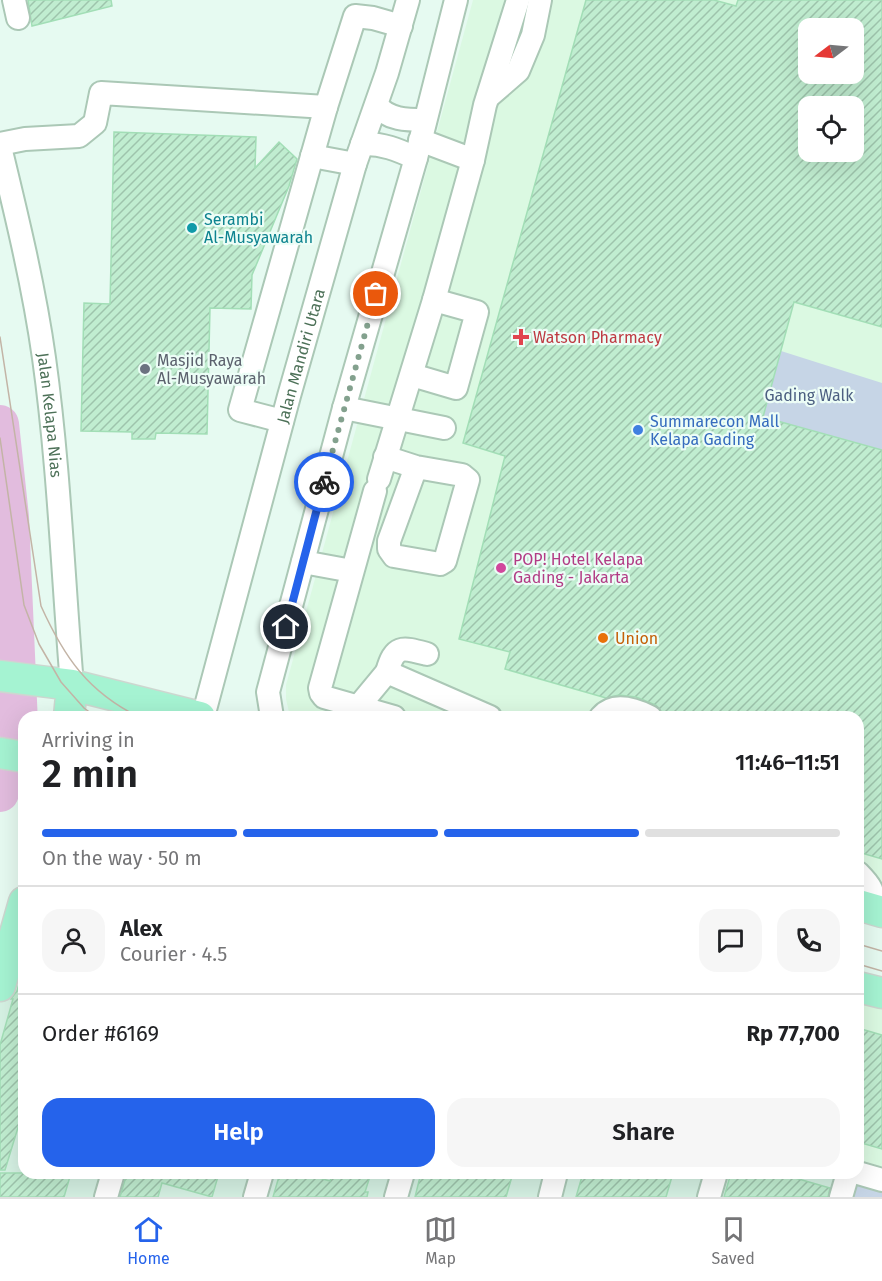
<!DOCTYPE html>
<meta charset="utf-8">
<style>
body{margin:0;font-family:"Fira Sans",sans-serif;background:#f6f6f6;color:#202124;height:100vh;display:flex;flex-direction:column;font-size:22px;white-space:nowrap}
*{box-sizing:border-box;margin:0}
p{font-size:20px;color:#757577}
.icon{flex:none;width:33px;height:33px;fill:none;stroke:currentColor;stroke-width:2;stroke-linecap:round;stroke-linejoin:round}
.map{position:relative;flex:1;overflow:hidden}
.details{position:absolute;left:18px;top:711px;width:846px;height:468px;display:flex;flex-direction:column;background:#fff;border-radius:18px;box-shadow:0 6px 24px #0002}
.details>*{flex:none}
.needle{width:39px;rotate:254deg}
.tools{position:absolute;left:798px;top:18px;display:grid;gap:12px}
.tools a{display:grid;place-items:center;width:66px;height:66px;border-radius:12px;background:#fff;box-shadow:0 6px 24px #0002;font-size:30px}
.pin{position:absolute;display:grid;place-items:center;width:51px;height:51px;color:#fff;margin:-26px;border:3px solid #fff;border-radius:50%;box-shadow:0 2px 6px #0007}
.courier{position:absolute;display:grid;place-items:center;width:60px;height:60px;margin:-30px;border:4px solid #2563eb;border-radius:50%;background:#fff;color:#222;box-shadow:0 2px 8px #0007}
.head em{font-style:normal;font-weight:600}
.head div{display:flex;flex-direction:column-reverse}
.head{display:flex;align-items:center;justify-content:space-between;height:102px;padding:0 24px}
h1{font-size:39px;font-weight:600;line-height:45px}
.bar{display:grid;grid-template-columns:repeat(4,1fr);gap:9px 6px;align-content:center;height:72px;padding:0 24px}
.bar i{height:8px;border-radius:4px;background:#e0e0e0}
.bar .active{background:#2563eb}
.bar p{grid-column:span 4}
.line{display:flex;align-items:center;gap:15px;padding:0 24px;border-top:2px solid #e0e0e0}
.line div{flex:1}
.round{display:grid;place-items:center;flex:none;width:63px;height:63px;border-radius:18px;background:#f6f6f6}
.action{display:flex;gap:12px;margin-top:auto;padding:12px 24px}
.action a{flex:1;height:69px;border-radius:18px;background:#2563eb;color:#fff;font-size:24px;font-weight:600;line-height:69px;text-align:center}
.action a+a{background:#f6f6f6;color:#202124}
.menu{display:flex;justify-content:space-around;align-items:center;height:84px;border-top:2px solid #e0e0e0;background:#fff;font-size:16px;color:#757577}
.menu a{display:grid;justify-items:center;gap:3px}
.menu .active{color:#2563eb}
.map>svg:first-child{display:block}
.residential{fill:#d5f1e3}
.commercial{fill:#dbf9e2;fill-rule:evenodd}
.park{fill:#c6d5e6}
.lines{fill:none;stroke-linecap:round;stroke-linejoin:round}
.stream{stroke:#d3a4ce;stroke-width:6}
.river{stroke:#e2bcde;stroke-width:38}
.building{fill:url(#building-hatch);stroke:#a2deb6;stroke-width:1.5;fill-rule:evenodd}
.minor-casing{stroke:#abc8b6;stroke-width:26}
.major-casing{stroke:#cdd7d0;stroke-width:33}
.minor{stroke:#fff;stroke-width:22}
.major{stroke:#a5f3d2;stroke-width:30}
.tram{stroke:#c3b4a6;stroke-width:1.5}
.done{stroke:#83a18e;stroke-width:6;stroke-dasharray:0 10.8}
.route{stroke:#2563eb;stroke-width:8}
.culture-dot{fill:#0f9aa8;stroke:#ecfdf6;stroke-width:2}
.health-dot{fill:#e0444e;stroke:#ecfdf6;stroke-width:2}
.worship-dot{fill:#6b7280;stroke:#ecfdf6;stroke-width:2}
.shop-dot{fill:#3f7fe0;stroke:#ecfdf6;stroke-width:2}
.hotel-dot{fill:#d1479c;stroke:#ecfdf6;stroke-width:2}
.food-dot{fill:#e8710a;stroke:#ecfdf6;stroke-width:2}
.labels{text-anchor:middle;dominant-baseline:central;stroke-width:4.5;stroke-linejoin:round;paint-order:stroke}
.culture-label{font-size:16px;fill:#0d838f;stroke:#ecfdf6;text-anchor:start}
.health-label{font-size:16px;fill:#be3a42;stroke:#ecfdf6;text-anchor:start}
.street-label{font-size:16px;fill:#4d7158;stroke:#ecfdf6}
.worship-label{font-size:16px;fill:#5b616d;stroke:#ecfdf6;text-anchor:start}
.park-label{font-size:16px;fill:#4c5f81;stroke:#ecfdf6}
.shop-label{font-size:16px;fill:#366cbe;stroke:#ecfdf6;text-anchor:start}
.hotel-label{font-size:16px;fill:#b23c85;stroke:#ecfdf6;text-anchor:start}
.food-label{font-size:16px;fill:#c56008;stroke:#ecfdf6;text-anchor:start}
</style>
<div class="map">
<svg width="882" height="1197" viewBox="0 0 882 1197">
<defs>
<pattern id="building-hatch" width="6" height="6" patternUnits="userSpaceOnUse" patternTransform="scale(1.5)"><rect width="6" height="6" fill="#c0edd0"/><path d="M-1 1l2-2M0 6l6-6M5 7l2-2" fill="none" stroke="#9ec4ac"/></pattern>
</defs>
<rect width="100%" height="100%" fill="#e6faf1"/>
<path class="residential" d="M24 897V1173H858L882 1005V1197H0V981Z"/>
<path class="commercial" d="M473 0H882V896L858 889V717H292L289 712 286 699V685ZM808 28H854V74H808ZM808 106H854V152H808Z
M858 998 882 1005V1179L858 1172Z"/>
<path class="park" d="M781 351 882 383V450L763 417Z
M855 1184 882 1192V1197H852Z"/>
<g class="lines">
<path class="stream" d="M0 723 19 724"/>
<path class="river" d="M0 424 10 517 19 724 0 793"/>
</g>
<path class="building" d="M28 0H111L112 6 32 26Z
M586 0H714L736 6 738 0H882V327L794 302 763 417 882 450V859L858 852V717H674L663 714 656 705 636 697 619 695 606 698 505 669 510 652 459 639 505 456 463 443ZM808 28H854V74H808ZM808 106H854V152H808Z
M114 132 256 137 255 168 279 142 297 159 289 186 252 275 251 309 210 308 207 434 156 433 155 439H132V432L81 431 84 303 110 304Z
M24 965V1108L5 1170H0V1045L13 999H11L17 991Z
M858 1028 882 1035V1149L858 1142Z
M0 1173H71L64 1197H0Z
M127 1173H219L212 1197 162 1183 158 1197H120Z
M280 1173H302L330 1181 333 1173H371L365 1192H368L367 1197H273Z
M421 1173H513L506 1197H415Z
M583 1173H673L666 1197H576Z
M731 1173H778L830 1188 828 1197H724Z"/>
<g class="lines">
<g class="minor-casing">
<g id="minor">
<path d="M14 0 18 18"/>
<path d="M488 97 518 71 533 35 540 0"/>
<path d="M377 105C387 120 408 120 425 120"/>
<path d="M420 140 473 160"/>
<path d="M0 144 25 139 79 136 95 123 101 93 326 107"/>
<path d="M362 144C382 143 398 150 416 158"/>
<path id="s1" d="M0 147C17 217 34 287 44 358 59 465 63 577 72 685"/>
<path d="M312 156 355 164"/>
<path d="M412 375 456 388 477 312 434 300"/>
<path d="M344 408 444 428"/>
<path d="M282 421 240 410 326 107 355 16 373 18 401 26"/>
<path d="M385 457 416 467 462 475 468 480 445 561 440 564 394 556 389 549V541L416 467"/>
<path d="M379 479 434 300 473 160 485 105 518 0"/>
<path d="M375 491 320 688 321 693 324 697 394 717"/>
<path d="M303 562 352 571"/>
<path d="M387 672C395 645 401 647 427 654"/>
<path d="M358 707 387 672 490 717"/>
<path id="s2" d="M203 717 289 396 355 164 387 73 408 0"/>
<path d="M272 717 268 692 344 408 416 158 456 0"/>
<path d="M601 717C614 702 636 710 650 717"/>
<path d="M858 873C872 887 873 890 874 909"/>
<path d="M858 1173 882 1180"/>
<path d="M106 1197 113 1173"/>
<path d="M255 1197 262 1173"/>
<path d="M396 1197 403 1173"/>
<path d="M550 1197 556 1173"/>
<path d="M709 1197 716 1173"/>
<path d="M841 1197 848 1173"/>
</g>
</g>
<g class="major-casing">
<path id="major" d="M0 676 72 685 200 717
M69 717 72 685
M0 753 24 757
M858 905 882 912
M0 986 24 902
M858 987 882 993"/>
</g>
<use href="#minor" class="minor"/>
<use href="#major" class="major"/>
<path class="tram" d="M0 337 41 606C64 657 88 692 139 717
M0 438 24 605 39 644 61 682 84 708 96 717
M858 944 882 951
M858 964 882 971"/>
</g>
<g class="lines">
<path class="done" d="M324 482 376 294"/>
<path class="route" d="M286 627 324 482"/>
</g>
<circle class="culture-dot" cx="192" cy="228" r="6"/>
<path class="health-dot" d="M518 328h6v6h6v6h-6v6h-6v-6h-6v-6h6z"/>
<circle class="worship-dot" cx="145" cy="369" r="6"/>
<circle class="shop-dot" cx="638" cy="430" r="6"/>
<circle class="hotel-dot" cx="501" cy="568" r="6"/>
<circle class="food-dot" cx="603" cy="638" r="6"/>
<g class="labels">
<g class="culture-label">
<text x="204" y="219">Serambi<tspan x="204" dy="18">Al-Musyawarah</tspan></text>
</g>
<g class="health-label">
<text x="533" y="337">Watson Pharmacy</text>
</g>
<g class="street-label">
<text stroke="none"><textPath href="#s2" startOffset="374">Jalan Mandiri Utara</textPath></text>
<text stroke="none"><textPath href="#s1" startOffset="273">Jalan Kelapa Nias</textPath></text>
</g>
<g class="worship-label">
<text x="157" y="360">Masjid Raya<tspan x="157" dy="18">Al-Musyawarah</tspan></text>
</g>
<g class="park-label">
<text x="809" y="395">Gading Walk</text>
</g>
<g class="shop-label">
<text x="650" y="421">Summarecon Mall<tspan x="650" dy="18">Kelapa Gading</tspan></text>
</g>
<g class="hotel-label">
<text x="513" y="559">POP! Hotel Kelapa<tspan x="513" dy="18">Gading - Jakarta</tspan></text>
</g>
<g class="food-label">
<text x="615" y="638">Union</text>
</g>
</g>
</svg>
<div class="tools">
<a><svg class="needle" viewBox="-14 -14 28 28"><path d="M0-13l5 13h-10z" fill="#e53935"/><path d="M0 13l5-13h-10z" fill="#757577"/></svg></a>
<a><svg class="icon" aria-label="locate" viewBox="0 0 24 24"><circle cx="12" cy="12" r="6"/><path d="M12 2v4M12 18v4M2 12h4M18 12h4"/></svg></a>
</div>
<div class="pin" style="left:376px;top:294px;background:#ea580c"><svg class="icon" aria-label="bag" viewBox="0 0 24 24"><path d="M5 8h14l-1 12H6zM9 8a3 3 0 0 1 6 0"/></svg></div>
<div class="pin" style="left:286px;top:627px;background:#1f2937"><svg class="icon" aria-label="home" viewBox="0 0 24 24"><path d="M3 11l9-7 9 7M6 9v11h12V9"/></svg></div>
<div class="courier" style="left:324px;top:482px"><svg class="icon" aria-label="bike" viewBox="0 0 24 24"><circle cx="6" cy="16" r="4"/><circle cx="18" cy="16" r="4"/><path d="M6 16l4-8h5l3 8M10 8l3 8H6M13 5h3"/></svg></div>
<section class="details">
<div class="head"><div><h1>2 min</h1><p>Arriving in</p></div><em>11:46–11:51</em></div>
<div class="bar"><i class="active"></i><i class="active"></i><i class="active"></i><i></i><p>On the way · 50 m</p></div>
<div class="line" style="height:108px"><a class="round"><svg class="icon" aria-label="person" viewBox="0 0 24 24"><circle cx="12" cy="8" r="4"/><path d="M4 21q1-7 8-7t8 7"/></svg></a><div><b>Alex</b><p>Courier · 4.5</p></div><a class="round"><svg class="icon" aria-label="chat" viewBox="0 0 24 24"><path d="M4 5h16v11H9l-5 4z"/></svg></a><a class="round"><svg class="icon" aria-label="phone" viewBox="0 0 24 24"><path d="M5 4h4l2 5-3 2q2 4 5 5l2-3 5 2v4C11 20 4 13 5 4z"/></svg></a></div>
<div class="line" style="height:78px"><div>Order #6169</div><b>Rp 77,700</b></div>
<div class="action"><a>Help</a><a>Share</a></div>
</section>
</div>
<nav class="menu">
<a class="active"><svg class="icon" aria-label="home" viewBox="0 0 24 24"><path d="M3 11l9-7 9 7M6 9v11h12V9"/></svg>Home</a>
<a><svg class="icon" aria-label="map" viewBox="0 0 24 24"><path d="M3 6l6-2 6 2 6-2v14l-6 2-6-2-6 2zM9 4v14M15 6v14"/></svg>Map</a>
<a><svg class="icon" aria-label="saved" viewBox="0 0 24 24"><path d="M7 4h10v16l-5-4-5 4z"/></svg>Saved</a>
</nav>
